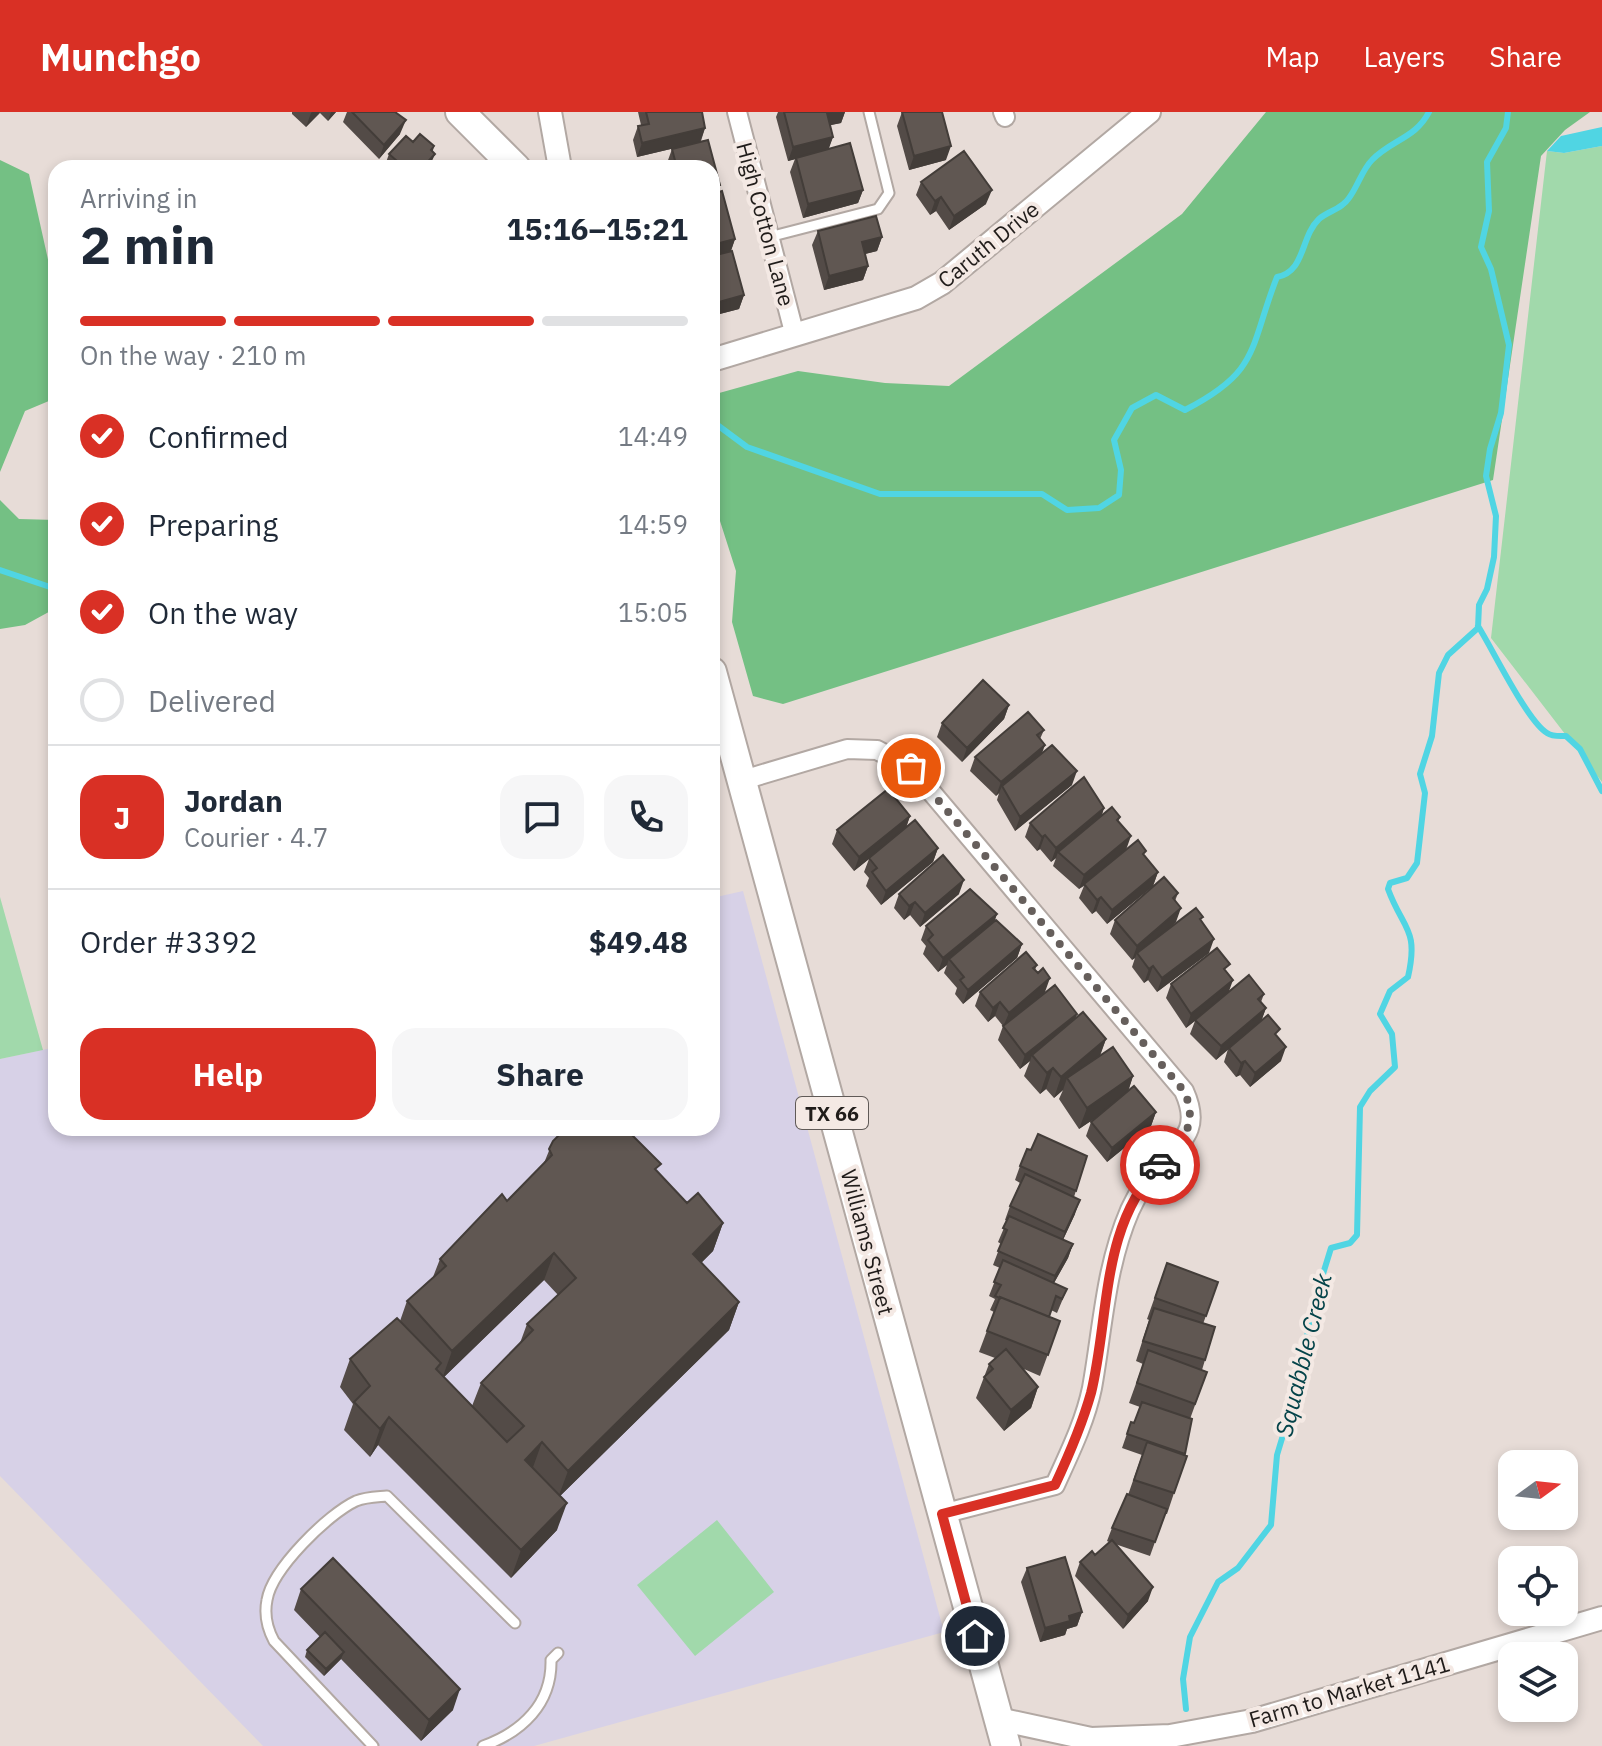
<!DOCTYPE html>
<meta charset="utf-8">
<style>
body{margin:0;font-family:"IBM Plex Sans",sans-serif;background:#f6f6f7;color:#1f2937;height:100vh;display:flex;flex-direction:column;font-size:30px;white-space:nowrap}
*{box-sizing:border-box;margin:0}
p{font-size:26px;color:#747a83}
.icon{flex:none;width:44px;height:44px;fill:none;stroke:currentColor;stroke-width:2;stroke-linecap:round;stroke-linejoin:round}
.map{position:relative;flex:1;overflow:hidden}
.details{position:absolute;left:48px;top:48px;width:672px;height:976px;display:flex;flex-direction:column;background:#fff;border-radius:24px;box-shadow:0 4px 12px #0003}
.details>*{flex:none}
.needle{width:52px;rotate:75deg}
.tools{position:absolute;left:1498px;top:1338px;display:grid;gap:16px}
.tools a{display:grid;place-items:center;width:80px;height:80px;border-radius:16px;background:#fff;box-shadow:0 4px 12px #0003;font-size:40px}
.pin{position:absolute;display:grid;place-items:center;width:68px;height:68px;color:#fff;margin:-34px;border:4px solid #fff;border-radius:50%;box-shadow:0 2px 8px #0007}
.courier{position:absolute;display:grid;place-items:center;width:80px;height:80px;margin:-40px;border:6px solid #d93025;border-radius:50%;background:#fff;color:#222;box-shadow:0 2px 10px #0007}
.head em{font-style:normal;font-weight:700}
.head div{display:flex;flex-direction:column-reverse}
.head{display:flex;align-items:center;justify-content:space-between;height:136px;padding:0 32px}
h1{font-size:52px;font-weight:700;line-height:60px}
.bar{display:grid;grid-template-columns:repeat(4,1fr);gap:12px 8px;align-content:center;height:96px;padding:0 32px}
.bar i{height:10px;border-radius:6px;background:#e0e1e3}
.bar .on{background:#d93025}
.bar p{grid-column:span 4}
.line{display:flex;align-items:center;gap:20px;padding:0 32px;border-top:2px solid #e0e1e3}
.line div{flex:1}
.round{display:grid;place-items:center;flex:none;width:84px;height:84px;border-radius:24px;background:#f6f6f7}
ol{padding:0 32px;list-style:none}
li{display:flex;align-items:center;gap:24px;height:88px}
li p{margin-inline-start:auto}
li .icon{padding:8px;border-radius:50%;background:#d93025;color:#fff;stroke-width:4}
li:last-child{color:#747a83}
li i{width:44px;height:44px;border:4px solid #e0e1e3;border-radius:50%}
.button{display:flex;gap:16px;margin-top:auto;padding:16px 32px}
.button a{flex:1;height:92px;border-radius:24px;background:#d93025;color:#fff;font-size:32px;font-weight:700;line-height:92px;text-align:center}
.button a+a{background:#f6f6f7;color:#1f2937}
header{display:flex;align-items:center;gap:48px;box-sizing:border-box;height:112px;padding:0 40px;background:#d93025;color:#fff}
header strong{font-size:38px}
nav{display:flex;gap:44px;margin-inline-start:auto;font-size:28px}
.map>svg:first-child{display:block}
.education{fill:#d7d1e7}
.green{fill:#a1d9ab}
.forest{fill:#74c084}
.water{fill:#50d5e3}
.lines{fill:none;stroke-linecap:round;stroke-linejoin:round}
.stream{stroke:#50d5e3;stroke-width:6}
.service-casing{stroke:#b2a8a3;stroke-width:13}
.minor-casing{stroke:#b2a8a3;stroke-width:22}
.tertiary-casing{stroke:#b2a8a3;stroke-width:26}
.primary-casing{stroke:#b2a8a3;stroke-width:32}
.service{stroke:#fff;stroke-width:9}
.minor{stroke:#fff;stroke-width:18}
.tertiary{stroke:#fff;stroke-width:22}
.primary{stroke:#fff;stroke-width:28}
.wall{fill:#534b47;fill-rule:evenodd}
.shaded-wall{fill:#433d39}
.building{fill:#605752;stroke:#433d39;stroke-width:2}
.done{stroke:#665f5c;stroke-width:8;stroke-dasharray:0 14.4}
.route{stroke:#d93025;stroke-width:10}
.labels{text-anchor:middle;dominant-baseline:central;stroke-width:8;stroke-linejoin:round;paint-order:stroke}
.shield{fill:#f4e9e4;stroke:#605a57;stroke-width:2}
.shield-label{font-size:20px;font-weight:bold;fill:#201c1a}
.street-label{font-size:22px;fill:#201c1a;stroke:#f4e9e4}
.water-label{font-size:24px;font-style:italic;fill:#044349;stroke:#f4e9e4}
</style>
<header>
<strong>Munchgo</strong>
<nav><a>Map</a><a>Layers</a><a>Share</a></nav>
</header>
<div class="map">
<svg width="1602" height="1634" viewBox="0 0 1602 1634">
<rect width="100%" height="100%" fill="#e7dcd7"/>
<path class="education" d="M743 779 944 1520 534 1634H263L0 1364V947L56 935V1016H712V786Z"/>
<path class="green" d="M1602 34V670L1491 526 1547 39 1564 41Z
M0 785 43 938 0 947Z
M717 1408 774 1480 695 1544 637 1473Z"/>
<path class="forest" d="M1266 0H1590L1565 18 1541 44 1493 368 783 592 753 584 732 510 736 459 712 384V283L798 259 885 271 949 274 1182 102Z
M0 48 29 62 51 161 56 165V286L25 299 0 360Z
M0 388 19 407 56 408V496L25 513 0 517Z"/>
<path class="water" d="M1602 15V34L1564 41 1547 39 1561 24Z"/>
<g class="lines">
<path class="stream" d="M712 309 747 335 880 382H1042L1067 398 1099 396 1119 383 1121 358 1114 328 1132 296 1156 283 1185 298C1261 259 1249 236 1277 165 1306 159 1300 125 1319 107 1328 99 1342 97 1349 86 1358 74 1362 58 1372 48 1391 28 1416 26 1429 0
M0 458 50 475 56 473
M1478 514C1492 536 1527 609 1547 621 1553 625 1559 624 1566 624L1580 637 1602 679
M1186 1597 1183 1567 1190 1525 1218 1470 1238 1456 1271 1413 1277 1343 1302 1260 1310 1204 1331 1136 1350 1131 1357 1123 1360 995 1370 979 1395 955 1392 922 1380 902 1390 879 1408 865C1419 816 1403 818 1388 777L1390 771 1407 766 1417 751 1425 681 1420 662 1432 624 1439 561 1448 543 1478 516 1479 493 1487 477 1494 445 1496 404 1486 364 1490 337 1501 301 1509 233 1491 157 1481 135 1489 99 1487 50 1506 16 1508 0"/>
<g class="service-casing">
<path id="service" d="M769 125 878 97 889 81 869 0
M373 1634 274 1529C267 1516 264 1503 267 1488 272 1457 328 1402 356 1389 366 1385 377 1385 387 1384L515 1511
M483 1634C522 1620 552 1592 551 1548L558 1541"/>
</g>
<g class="minor-casing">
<path id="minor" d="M737 0 795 224
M1003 0 1005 5
M743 668 847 637 877 638 911 656 1184 979C1204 1023 1176 1031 1152 1061 1143 1071 1136 1086 1130 1098 1105 1156 1103 1215 1092 1276 1085 1310 1069 1342 1055 1373L942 1402"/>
</g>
<g class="tertiary-casing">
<path id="tertiary" d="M550 0 560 56
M712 248 916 186 942 171 1149 0
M998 1607 1091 1627 1170 1624 1252 1609 1602 1506"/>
</g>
<g class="primary-casing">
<path id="primary" d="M460 0 516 56
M712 560 1006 1634"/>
</g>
<use href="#service" class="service"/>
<use href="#minor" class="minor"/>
<use href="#tertiary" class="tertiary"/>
<use href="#primary" class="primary"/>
</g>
<path class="wall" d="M292 0H336L328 9 320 1 306 15 292 2Z
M347 0H395L400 22 379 47 343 10Z
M638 0H702L705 16 701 29 708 28 720 73 717 80 722 79 735 127 731 139H732L744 183 739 197 712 204V56H668L667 51 672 37 675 36 637 45 633 28 638 14 641 13Z
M778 0H845L841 11 830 13 833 25 828 37 863 78 858 91 803 106 790 60 795 47 788 49 776 5Z
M901 0H942L946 48 909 58 897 14 902 0Z
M413 30 434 34 429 56H384L389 42Z
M921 70 986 92 949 118 936 99 930 103 916 83Z
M818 119 882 125 877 139 865 142 868 154 863 168 824 178 812 133Z
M1009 593 1004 607 962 650 937 625 942 611Z
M1044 618 1040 627 1042 642 1072 673 1015 719 997 688 999 681 996 684 970 659 975 645Z
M1104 696 1102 703 1120 705 1118 710 1126 738 1145 744 1158 760 1153 774 1107 812 1096 799 1092 802 1079 786 1084 774 1079 777 1053 754 1056 746 1051 750 1040 737 1037 739 1025 725 1030 711Z
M910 704 906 716 938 736 933 750 881 793 866 774 869 766 864 760 869 747 854 759 832 732 837 718Z
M1178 781 1175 789 1176 810 1168 817 1201 810 1209 841 1157 880 1148 868 1144 871 1132 855 1135 846 1132 848 1110 822 1115 808Z
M899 782H959L920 815 910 803 904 808 894 796Z
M997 802 994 810 1022 832 1017 846 963 892 955 882 957 876 944 861 947 853 938 860 923 842 926 834 921 828 926 814Z
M1037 853 1035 858 1045 880 1024 897 1076 906 1106 927 1100 944 1133 964 1128 980 1156 1000 1151 1014 1107 1050 1086 1024 1091 1010 1097 1005 1079 1017 1059 987 1063 978 1054 986 1046 977 1040 982 1024 964 1030 949 1020 957 998 928 1003 914 995 904 988 910 975 894 980 880Z
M1227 861 1228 880 1264 882 1261 890 1266 896 1261 909 1277 925 1281 949 1250 975 1240 963 1236 965 1224 950 1228 937 1216 948 1190 922 1195 909 1186 916 1166 886 1171 872Z
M553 1029 658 1060 687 1091 723 1111 713 1139 701 1151 739 1190 729 1218 560 1384 557 1418 511 1466 378 1333 370 1345 344 1318 353 1292 340 1275 350 1247 400 1209 407 1189 433 1165 440 1147 507 1089 544 1051ZM544 1168 558 1183 527 1212 520 1231 481 1271 472 1294 444 1265Z
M1031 1038 1087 1044 1074 1085 1075 1102 1063 1128 1073 1132 1068 1146 1054 1171 1067 1177 1057 1201 1051 1198 1049 1205 1060 1209 1040 1264 1024 1257 1038 1275 1031 1296 1004 1319 976 1286 989 1252 995 1246 979 1240 994 1200 990 1198 995 1187 989 1184 1000 1156 993 1153 1001 1132 998 1130 1007 1109 1005 1108 1010 1094 1020 1071 1015 1068 1020 1054Z
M1167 1151 1218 1170 1203 1212 1205 1248 1202 1258 1207 1260 1190 1307 1174 1381 1167 1402H1165L1150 1444 1115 1432 1148 1489 1123 1517 1075 1464 1080 1450 1095 1443 1109 1430 1107 1429 1112 1416 1128 1383 1142 1343 1122 1336 1131 1310 1134 1311 1140 1295 1129 1291 1143 1252 1136 1249 1149 1208 1147 1207Z
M1027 1456 1082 1500 1077 1514 1067 1517 1065 1523 1040 1530 1021 1470Z
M301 1477 453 1598 421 1629 341 1547 324 1564 305 1545 307 1538 320 1525 294 1498Z"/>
<path class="shaded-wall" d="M312 0H320L306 15 311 1Z
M331 0H336L328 9Z
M832 0H845L841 11 822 15 827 1Z
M406 8 400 22 379 47 384 33Z
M705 16 700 30 637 45 642 31Z
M833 25 828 39 788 49 793 35Z
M434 34 429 48 435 42 429 56H422Z
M951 34 946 48 909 58 914 44Z
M720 73 715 87H712V75Z
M863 78 858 91 803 106 808 92Z
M992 78 986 92 949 118 954 104Z
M941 85 936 99 930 103 935 89Z
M882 125 877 139 857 144 862 130Z
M735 127 730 141 712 146V133Z
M868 154 863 168 824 178 829 164Z
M744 183 739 197 712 204V192Z
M1009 593 1004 607 962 650 967 636Z
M1045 633 1040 647 1002 674 999 681 996 684 1001 670Z
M1077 659 1072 673 1015 719 1020 705Z
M1104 696 1099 710 1058 740 1056 746 1051 750 1056 736Z
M910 704 905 718 854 759 859 745Z
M1045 723 1040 737 1037 739 1042 725Z
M1131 724 1126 738 1079 777 1084 763Z
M938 736 933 750 881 793 886 779Z
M1158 760 1153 774 1107 812 1112 798Z
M964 768 959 782 920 815 925 801Z
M1101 785 1096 799 1092 802 1097 788Z
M915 790 910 803 904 808 909 794Z
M1181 796 1176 810 1138 843 1137 841 1135 846 1132 848 1137 834Z
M997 802 992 816 949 847 947 853 938 860 943 846Z
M1214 827 1209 841 1157 880 1162 866Z
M1022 832 1017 846 963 892 968 878Z
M1153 854 1148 868 1144 871 1149 857Z
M1050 866 1045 880 1003 915 1009 901Z
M1233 868 1228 882 1186 916 1191 902Z
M1000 890 995 904 988 910 993 896Z
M1266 896 1261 910 1216 948 1221 934Z
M1077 902 1072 916 1032 943 1030 949 1020 957 1025 943Z
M1106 927 1098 948 1067 966 1063 978 1054 986 1061 965Z
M1286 935 1281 949 1250 975 1255 961Z
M1245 949 1240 963 1236 965 1241 951Z
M1053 956 1046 977 1040 982 1047 961Z
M1133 964 1126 985 1079 1017 1087 996Z
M1156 1000 1151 1014 1107 1050 1112 1036Z
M1080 1088 1075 1102 1060 1134 1065 1120Z
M723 1111 713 1139 682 1170 693 1142Z
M1073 1132 1068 1146 1050 1178 1055 1164Z
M554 1141 544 1168 442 1267 452 1239Z
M739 1190 729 1218 558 1386 568 1359Z
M1038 1275 1031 1296 1004 1319 1011 1298Z
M389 1305 378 1333 370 1345 380 1317Z
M542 1330 532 1358 525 1348Z
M567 1391 557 1418 511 1466 521 1438Z
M1153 1475 1148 1489 1123 1517 1128 1503Z
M1082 1500 1077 1514 1067 1517 1065 1523 1040 1530 1045 1516 1069 1504Z
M344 1540 341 1547 324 1564 326 1557Z
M460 1577 453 1598 421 1629 429 1608Z"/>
<path class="building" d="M352 0H395L406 8 384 33Z
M646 0H702L705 16 642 31 638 14 649 12Z
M784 0H832L827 1 833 25 793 35Z
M902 0H942L951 34 914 44Z
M420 22 434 34 431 38 435 42 422 56H405L389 42 406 24 413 30Z
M708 28 720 73 712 75V56H677L672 37Z
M850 31 863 78 808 92 796 46Z
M964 39 992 78 954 104 941 85 935 89 921 70Z
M722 79 735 127 712 133V82Z
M876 104 882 125 862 130 868 154 829 164 818 119Z
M732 139 744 183 712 192V144Z
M983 568 1009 593 967 636 942 611Z
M1028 600 1044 618 1037 623 1045 633 1001 670 975 645Z
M1052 633 1077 659 1020 705 1002 674Z
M1084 665 1104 696 1056 736 1045 723 1042 725 1030 711Z
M888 677 910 704 859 745 837 718Z
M1112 695 1120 705 1117 708 1131 724 1084 763 1058 740Z
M915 708 938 736 886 779 872 760 877 756 869 746Z
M1138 728 1146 739 1143 742 1158 760 1112 798 1101 785 1097 788 1084 772Z
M943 743 964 768 925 801 915 790 909 794 899 782Z
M1164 765 1178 781 1173 786 1181 796 1137 834 1115 808Z
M970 777 997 802 943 846 928 828 933 823 926 814Z
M1196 796 1203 805 1200 807 1214 827 1162 866 1153 854 1149 857 1137 841Z
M996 808 1022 832 968 878 960 868 964 865 949 847Z
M1217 836 1230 852 1224 857 1233 868 1191 902 1171 872Z
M1026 840 1037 853 1033 856 1038 861 1043 856 1050 866 1009 901 1000 890 993 896 980 880Z
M1249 863 1264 882 1258 887 1266 896 1221 934 1195 908Z
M1055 873 1077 902 1025 943 1003 914Z
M1083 900 1106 927 1061 965 1053 956 1047 961 1032 943Z
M1268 903 1280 917 1275 922 1286 935 1255 961 1245 949 1241 951 1229 936Z
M1113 935 1133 964 1087 996 1067 966Z
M1134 974 1156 1000 1112 1036 1091 1010Z
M566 1016H625L661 1052 655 1057 687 1091 698 1081 723 1111 693 1142 739 1190 568 1359 542 1330 525 1348 567 1391 521 1438 389 1305 380 1317 354 1290 370 1274 350 1247 397 1206 441 1251 436 1257 507 1330 524 1314 481 1271 533 1218 527 1212 576 1166 554 1141 452 1239 407 1189 446 1154 440 1147 502 1082 507 1089 552 1043 549 1037 553 1029Z
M1038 1022 1087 1044 1076 1079 1020 1054 1027 1037 1031 1038Z
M1025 1062 1080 1088 1065 1120 1010 1094Z
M1009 1104 1073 1132 1055 1164 998 1139 1007 1118 1003 1116Z
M1003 1148 1067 1177 1062 1187 1056 1184 1049 1205 1000 1185V1186L995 1184 1001 1173 994 1170Z
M1167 1151 1218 1170 1206 1204 1155 1186Z
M1000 1185 1060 1209 1048 1243 987 1219Z
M1154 1196 1215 1215 1205 1248 1143 1229Z
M1006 1237 1038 1275 1011 1298 984 1265 993 1257 989 1252Z
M1148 1238 1207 1260 1195 1292 1137 1271Z
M1142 1290 1192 1307 1185 1342 1127 1322 1131 1310 1134 1311Z
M1147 1330 1187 1344 1174 1381 1134 1368Z
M1127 1382 1167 1397 1155 1430 1112 1416Z
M1112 1428 1153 1475 1128 1503 1080 1450 1092 1439 1095 1443Z
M1065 1445 1082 1500 1069 1504 1070 1509 1045 1516 1027 1456Z
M333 1446 460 1577 429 1608 301 1477Z
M325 1520 344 1540 326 1557 307 1538Z"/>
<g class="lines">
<path class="done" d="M911 656 1184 979C1199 1012 1183 1029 1160 1053"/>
<path class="route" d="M975 1524 942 1402 1055 1373C1069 1343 1082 1313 1091 1281 1110 1204 1100 1114 1160 1053"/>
</g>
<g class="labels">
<rect class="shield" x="796" y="985" width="72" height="32" rx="6"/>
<g class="shield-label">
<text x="832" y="1001">TX 66</text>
</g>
<g class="street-label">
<text transform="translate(766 112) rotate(75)">High Cotton Lane</text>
<text transform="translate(988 132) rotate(-39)">Caruth Drive</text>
<text transform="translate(868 1130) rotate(75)">Williams Street</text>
<text transform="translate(1349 1579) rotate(-16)">Farm to Market 1141</text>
</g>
<g class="water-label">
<text transform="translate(1303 1243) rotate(-76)">Squabble Creek</text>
</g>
</g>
</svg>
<div class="tools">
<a><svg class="needle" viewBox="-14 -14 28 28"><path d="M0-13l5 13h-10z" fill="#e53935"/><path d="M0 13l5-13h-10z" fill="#747a83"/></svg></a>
<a><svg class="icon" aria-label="locate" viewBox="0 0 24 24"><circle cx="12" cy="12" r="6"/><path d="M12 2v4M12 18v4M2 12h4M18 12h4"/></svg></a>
<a><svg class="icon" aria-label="layers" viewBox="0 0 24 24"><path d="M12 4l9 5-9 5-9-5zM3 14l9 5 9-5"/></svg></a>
</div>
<div class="pin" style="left:911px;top:656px;background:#ea580c"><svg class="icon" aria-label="bag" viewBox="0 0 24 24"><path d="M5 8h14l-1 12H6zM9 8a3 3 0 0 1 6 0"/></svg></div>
<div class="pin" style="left:975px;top:1524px;background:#1f2937"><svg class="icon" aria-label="home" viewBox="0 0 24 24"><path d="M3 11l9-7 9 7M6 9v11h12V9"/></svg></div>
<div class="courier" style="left:1160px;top:1053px"><svg class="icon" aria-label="car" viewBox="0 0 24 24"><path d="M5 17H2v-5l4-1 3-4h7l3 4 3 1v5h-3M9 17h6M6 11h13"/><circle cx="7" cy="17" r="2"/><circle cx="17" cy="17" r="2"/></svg></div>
<section class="details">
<div class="head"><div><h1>2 min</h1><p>Arriving in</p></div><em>15:16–15:21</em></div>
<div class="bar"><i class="on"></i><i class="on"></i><i class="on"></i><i></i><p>On the way · 210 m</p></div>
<ol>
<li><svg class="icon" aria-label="check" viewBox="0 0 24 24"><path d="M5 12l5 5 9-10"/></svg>Confirmed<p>14:49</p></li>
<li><svg class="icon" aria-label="check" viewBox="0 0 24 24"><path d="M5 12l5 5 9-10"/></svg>Preparing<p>14:59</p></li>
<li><svg class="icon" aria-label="check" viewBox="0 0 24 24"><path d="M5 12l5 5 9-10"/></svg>On the way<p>15:05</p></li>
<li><i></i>Delivered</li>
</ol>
<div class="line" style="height:144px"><b class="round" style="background:#d93025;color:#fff">J</b><div><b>Jordan</b><p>Courier · 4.7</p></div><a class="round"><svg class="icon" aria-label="chat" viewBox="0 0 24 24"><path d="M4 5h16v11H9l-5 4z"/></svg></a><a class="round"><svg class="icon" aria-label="phone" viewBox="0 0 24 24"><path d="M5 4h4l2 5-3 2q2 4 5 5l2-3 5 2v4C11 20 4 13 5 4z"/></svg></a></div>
<div class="line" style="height:104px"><div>Order #3392</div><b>$49.48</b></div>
<div class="button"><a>Help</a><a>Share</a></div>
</section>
</div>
